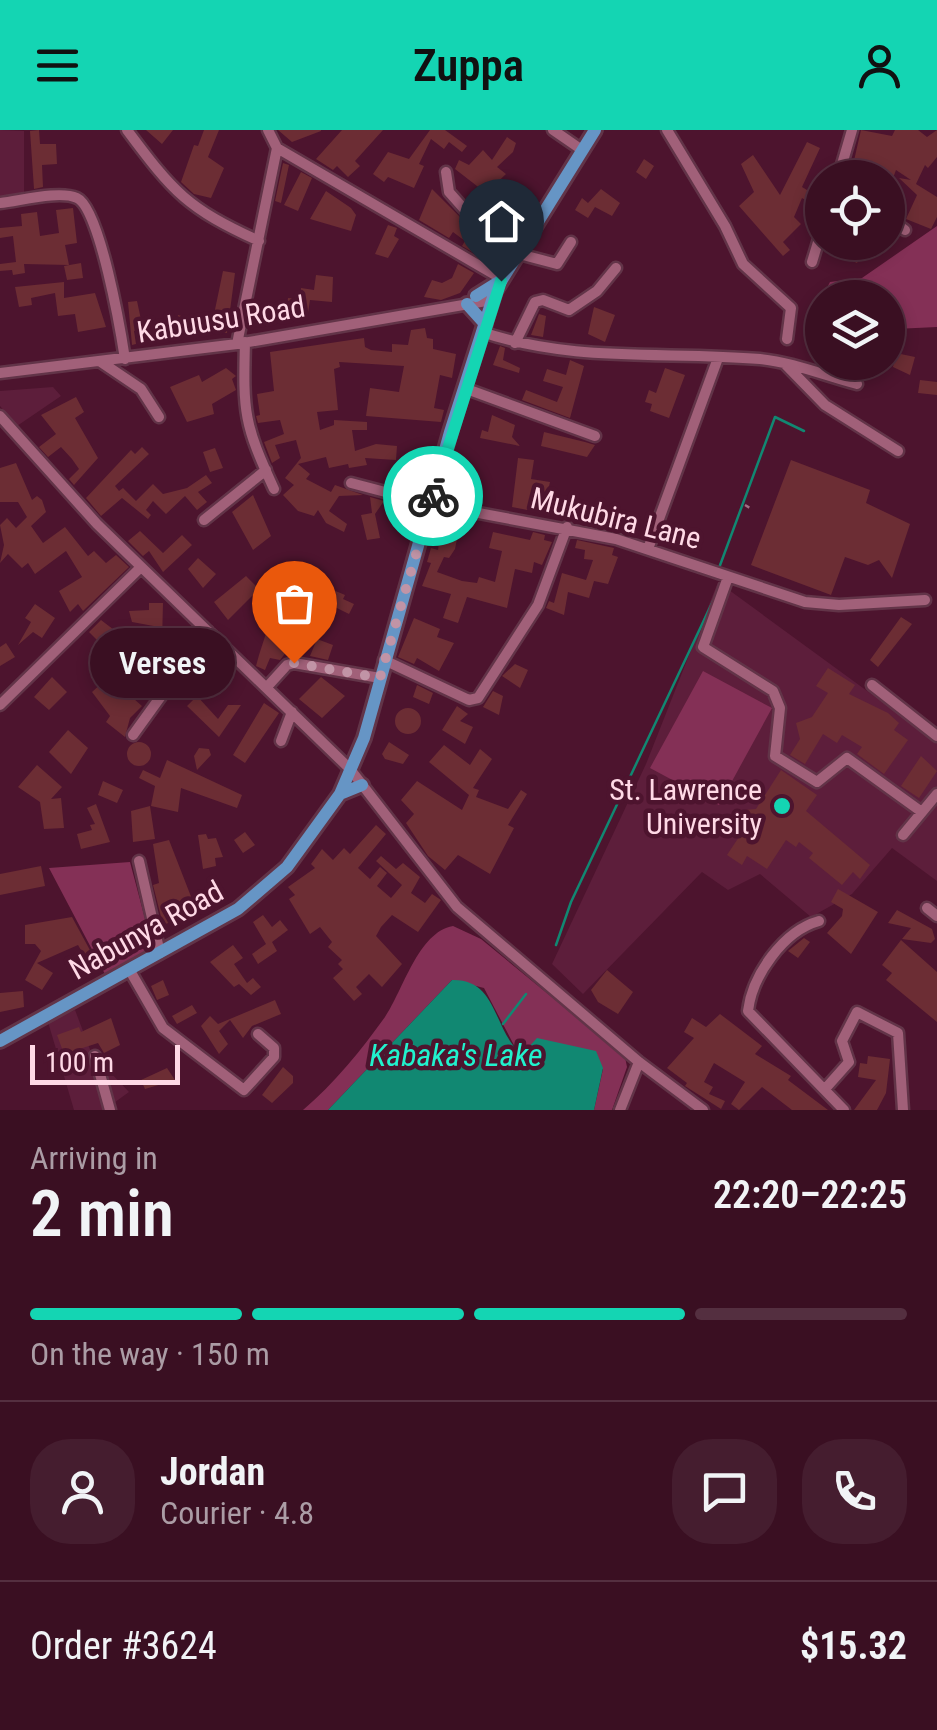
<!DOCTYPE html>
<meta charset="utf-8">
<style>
body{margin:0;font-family:"Roboto Condensed",sans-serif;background:#451d2f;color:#f1f3f6;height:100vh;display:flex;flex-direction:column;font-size:38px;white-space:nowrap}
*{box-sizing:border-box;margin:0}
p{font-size:32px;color:#ab9ca5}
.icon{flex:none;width:55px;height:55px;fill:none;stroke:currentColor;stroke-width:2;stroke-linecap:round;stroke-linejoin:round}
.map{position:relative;height:980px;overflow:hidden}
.drawer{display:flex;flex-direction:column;background:#3a0f22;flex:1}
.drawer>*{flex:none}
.buttons{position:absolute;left:805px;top:30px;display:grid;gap:20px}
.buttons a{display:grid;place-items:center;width:100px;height:100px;border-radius:50%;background:#3a0f22;box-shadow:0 5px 15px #0003,0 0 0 2px #542f40;font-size:50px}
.scale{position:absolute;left:30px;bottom:25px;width:150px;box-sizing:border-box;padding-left:10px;border:5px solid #ffd9e6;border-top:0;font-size:28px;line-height:35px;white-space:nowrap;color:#ffd9e6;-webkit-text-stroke:8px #4d142e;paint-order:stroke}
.pin{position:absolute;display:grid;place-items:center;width:85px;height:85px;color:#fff;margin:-102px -42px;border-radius:50% 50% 50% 0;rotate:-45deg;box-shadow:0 0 10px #0007}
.pin .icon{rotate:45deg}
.courier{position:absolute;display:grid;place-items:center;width:100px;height:100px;margin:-50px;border:8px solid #14d5b3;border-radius:50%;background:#fff;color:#222;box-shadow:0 2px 12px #0007}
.bubble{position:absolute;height:70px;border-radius:35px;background:#3a0f22;box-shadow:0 5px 15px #0003,0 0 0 2px #542f40;font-size:32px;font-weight:600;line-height:70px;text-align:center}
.headline em{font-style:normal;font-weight:600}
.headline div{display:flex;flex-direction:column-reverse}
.headline{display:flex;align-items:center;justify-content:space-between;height:170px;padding:0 30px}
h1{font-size:65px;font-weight:600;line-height:75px}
.bar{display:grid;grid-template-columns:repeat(4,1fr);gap:15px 10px;align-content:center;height:120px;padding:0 30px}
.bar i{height:12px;border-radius:8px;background:#542f40}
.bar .active{background:#14d5b3}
.bar p{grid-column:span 4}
.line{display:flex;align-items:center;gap:25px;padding:0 30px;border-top:2px solid #542f40}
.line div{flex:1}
.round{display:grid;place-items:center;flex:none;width:105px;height:105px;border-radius:40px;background:#451d2f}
header{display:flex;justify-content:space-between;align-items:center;height:130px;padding:0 30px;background:#14d5b3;color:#111;font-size:45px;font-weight:600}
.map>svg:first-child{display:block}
.built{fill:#5d1e3b}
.green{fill:#843056}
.water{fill:#118872}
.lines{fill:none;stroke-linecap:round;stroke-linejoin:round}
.stream{stroke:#118872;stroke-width:2.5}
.building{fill:#6c2d34}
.minor-casing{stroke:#623448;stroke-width:15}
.major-casing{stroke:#623448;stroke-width:18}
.path{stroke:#a07084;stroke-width:2.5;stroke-dasharray:5 8;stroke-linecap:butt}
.minor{stroke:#a16079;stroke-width:10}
.major{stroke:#6695c5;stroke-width:12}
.done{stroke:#c194a6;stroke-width:10;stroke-dasharray:0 18}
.route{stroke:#14d5b3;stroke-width:12}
.poi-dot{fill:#14d5b3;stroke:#4d142e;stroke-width:4}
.labels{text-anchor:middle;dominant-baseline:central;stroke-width:9;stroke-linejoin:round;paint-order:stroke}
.street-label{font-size:30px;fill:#ffd9e6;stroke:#4d142e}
.poi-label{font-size:30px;fill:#ffd9e6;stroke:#4d142e;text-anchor:end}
.water-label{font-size:32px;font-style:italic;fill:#21f2cd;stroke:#4d142e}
</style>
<header><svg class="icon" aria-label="menu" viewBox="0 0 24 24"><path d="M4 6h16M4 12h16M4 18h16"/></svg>Zuppa<svg class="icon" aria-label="person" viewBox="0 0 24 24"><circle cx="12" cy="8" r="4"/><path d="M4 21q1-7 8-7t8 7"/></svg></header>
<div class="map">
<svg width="937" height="980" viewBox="0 0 937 980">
<rect width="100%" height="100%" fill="#4d142e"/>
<path class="built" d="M0 0 24 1V65L0 68Z
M53 257 61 266 17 296 0 276V261Z
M718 452 937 612V751L892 718 852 764 811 787 760 744 728 760 702 742 583 864 552 834 646 634Z
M75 880 91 922 129 962 111 975 112 980H74L48 892Z"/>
<path class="green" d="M937 96V197L895 199 888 205V168H822V195L813 185 830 152 862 148Z
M703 541 772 578 719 675 650 638Z
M130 732 153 819 106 846 49 738Z
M453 796 481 809 625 927 627 937 612 980H594L603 939 516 919 484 858 452 850 328 980H303C334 954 362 919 385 887 403 861 418 802 453 796Z"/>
<path class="water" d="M452 850C495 849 493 893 516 919L525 921 537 908 596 921 603 938 594 980H328Z"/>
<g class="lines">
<path class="stream" d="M719 438 775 287 804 301
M556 815 571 772 713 471
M503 894 526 864"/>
</g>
<path class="building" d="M39 0 40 14H56L57 34 42 35 43 57 34 59 30 1Z
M146 0H173L162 14Z
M204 0H219L208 27 224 38 211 68 194 64 181 52 194 15 198 16Z
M278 0H321V1L292 12Z
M342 0H383L355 31 360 36 348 47 337 36 333 40 316 29Z
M430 0H445L467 16 462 22 449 12 444 19 431 9 419 34 424 36 414 58 388 47 384 52 373 44 388 22 409 29Z
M861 0 892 6 895 0H918L927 7 937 0V27L928 38 925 35 916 54 937 67V87L931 99 906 89 917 65 899 48 911 50 896 40 893 48H850Z
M507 7 516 13 513 22 497 37 506 44 486 63 455 39 459 30 469 35 483 20 492 30Z
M807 12 820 18 802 57 812 63 807 71 802 68 794 87 801 94 783 112 790 120 783 126 739 76 754 62 741 34 753 25 780 65Z
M644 29 654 36 646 49 636 42Z
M283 33 289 35 281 73 275 71Z
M301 42 312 48 298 81 284 75Z
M432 59 486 113 489 106 497 112 486 130 462 116 465 111 453 102 449 108 419 90Z
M601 59 620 73 612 86 595 77 588 88 575 80 582 68 588 73Z
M326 61 351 78 356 85 351 101 310 89Z
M511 61 521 68 505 96 495 89Z
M73 78 77 113 65 115 69 135 24 134 25 143 13 145 12 140 0 141V134L16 132 13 106 0 108V98L22 96 21 84 37 82 40 106 59 103 56 80Z
M388 95 397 98 394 106 399 109 388 128 375 124Z
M845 112H873L867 127 861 124 857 133 840 125Z
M81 133 83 148 67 150 64 136Z
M458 134 474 143 460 163 441 170 424 167 432 150 442 153 452 148Z
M223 141 235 143 227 203 176 199 178 185 212 194Z
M316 145 333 147 332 172 310 170 308 183 292 181 295 188 285 192 288 168 300 169 301 158 314 160Z
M64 152V168L95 163 106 197 78 202 75 184 58 186 55 163 31 168 32 175 19 177 15 157Z
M137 171 143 199 134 201 136 214 132 215 128 172Z
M594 177 615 185 605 212 588 204Z
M539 184 546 186 543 207 531 205Z
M425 198 427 208 433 209V219L456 224 452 248 440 245 434 278 444 280 441 292 366 286 370 258 399 262 404 236 339 232 340 237 334 239 338 280 317 282 320 300 334 295V290L367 292V300H352L355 321 376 314 397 316 396 330 365 328 367 335 349 338 348 334 329 338 326 327 298 334 310 344 306 349 331 362 335 355 363 365 339 366 329 381 347 394 344 402 326 393 318 380 314 386 298 381 283 365 294 355 285 348 301 328 296 310 275 315 280 328 272 333 264 312 284 304 280 290 258 293 256 286 260 285 257 264 274 261 270 222 364 208 365 217 371 220 392 222V214L408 215 411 200Z
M500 216 505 218 503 230 520 238 519 243 493 235Z
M896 223 915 227 910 245 893 237Z
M570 230 584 236 570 288 522 270 526 260 557 272 563 257 543 251 547 239 566 245Z
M226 238 236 246 232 249 236 260 212 274 214 284 187 292 170 257 199 245 202 252Z
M665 238 685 245 669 288 650 281 652 274 645 272 649 260 656 263Z
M920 250 937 252V265L918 263Z
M76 267 84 282 75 288 98 328 74 355 69 349 79 339 72 329 61 317 48 327 39 317 56 304 41 285Z
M492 285 515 295 512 307 520 316 480 308 482 300 488 302Z
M544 302 585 312 595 315 587 327 541 316Z
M142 317 149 324 115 356 119 361 123 358 136 371 153 354 163 364 187 358 206 345 212 353 198 362 207 372 197 380 185 366 166 384 153 371 146 380 151 385 148 389 122 368 101 386 86 368 131 320 135 324Z
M215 318 223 338 210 342 203 322Z
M518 328 534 330 531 349 550 352 543 383 512 377Z
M791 330 870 360 866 373 910 394 892 448 879 430 868 435 845 427 831 465 751 435Z
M16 333 32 370 37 366 42 370 46 382 31 396 43 413 65 397 88 426 94 421 106 433 116 425 129 437 83 481 78 474 70 482 59 461 82 447 66 421 35 444 28 433 22 438 8 424 0 433 4 415 0 395 7 388 16 398 27 387 18 372H0V338Z
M465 346 475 349 470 368 459 364Z
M253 365 271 406 253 420 232 382Z
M370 367 384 371 375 384 380 408 367 410 361 385 372 383Z
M443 385 461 389 455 419 449 428 444 427 437 442 462 451 477 453 479 447 495 452 502 421 489 418 493 402 530 410 533 402 545 405 544 410 552 412 542 435 534 432 532 443 515 439 507 478 467 467 458 493 443 488 451 464 422 456 431 433 427 432 431 418 438 420Z
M140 401 163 423 182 405 192 415 163 442 149 421 143 426 128 411Z
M577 410 614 418 612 425 618 427 608 454 594 451 589 468 568 462 564 485 546 478 549 471 554 473 562 443 586 450 593 430 584 429 585 420 575 418Z
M198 428 216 444 203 458 188 439Z
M294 432 314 438 310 450 345 465 343 469 354 474 349 484 288 454Z
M246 446 259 459 228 490 214 472Z
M287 471 296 474 291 489 299 492 291 516 280 530 270 528 265 540 256 536 259 525 270 491 279 494Z
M149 473H163L162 512 173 500 183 509 191 499 196 503 169 540 160 533 141 554 89 502 101 490 139 519 159 497 132 492 129 481 149 480Z
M35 474 55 488 42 508 33 502 18 515 31 492 25 488Z
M901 487 912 494 878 537 870 530Z
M414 488 440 499 437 507 454 513 439 541 417 528 414 534 398 527Z
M317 509 333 515 328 530 310 526Z
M6 513 15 527 0 536V517Z
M515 534 528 540 520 558 502 546Z
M828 538 855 555 849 564 888 583 899 593 894 600 908 610 884 644 857 624 862 617 842 605 837 613 823 604 805 634 790 625 800 609 796 593 812 587 828 563 816 556Z
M52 547 67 562 49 580 34 567Z
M321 547 345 566 322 588 299 569Z
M103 552 111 560 117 554 142 576 130 588 125 607 106 592 110 586 92 562Z
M417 555 433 563 429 574 413 567Z
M493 561 503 566 499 585 483 577Z
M197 566 218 589 228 575H241L219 607 187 576Z
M264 573 279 583 245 633 233 625Z
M457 576 468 584 460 591 473 597 465 614 442 600Z
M395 591a13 13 0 1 1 26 0a13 13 0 1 1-26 0Z
M68 600 88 618 71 644 49 622Z
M389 612 409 625 403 634 385 629 382 624Z
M127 624a12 12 0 1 1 24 0a12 12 0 1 1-24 0Z
M444 615 470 635 480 619 492 629 473 658 479 660 476 667 508 679 521 660 527 664 508 695 514 698 490 744 458 725 445 740 428 726 406 693 414 684 401 670 417 651 462 680 469 665 429 632Z
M199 618 209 619 211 625 197 640 194 626Z
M921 626 937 641 919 668 901 656Z
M167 630 242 665 237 678 181 658 178 682 151 676 155 656 139 648 143 640 160 648Z
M37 635 62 657 51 669 61 668 64 698 44 699 40 672 18 657Z
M781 640 817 665 806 681 870 735 860 749 853 742 842 755 809 728 813 723 799 712 796 717 786 710 767 739 747 726 742 735 727 725 749 692 743 686 744 680 756 679Z
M103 651 123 660 117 673 98 665Z
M96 674 110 712 81 719 77 704 92 700 90 695 95 694 87 678Z
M150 676 155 709 133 712 131 681Z
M376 695 386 704 358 738 370 749 380 737 387 743 377 756 391 768 402 755 376 731 381 726 396 739 403 733 420 747 411 763 425 773 432 764 441 770 418 802 392 785 381 797 376 806 402 834 382 857 369 844 356 857 362 864 354 871 333 848 343 839 338 834 342 830 328 817 332 812 320 797 310 804 289 769 295 765 288 757 315 738 311 734 322 719 333 730 344 718 350 724Z
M245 702 255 715 243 723 234 710Z
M206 704 208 709 216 708 223 727 215 728 216 736 203 739 198 705Z
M169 710 197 782 163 795 153 755 159 753 153 714Z
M41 736 45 756 0 765V744Z
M838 759 878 782 851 824 827 803 842 786 843 779 831 772Z
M897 780 932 799 935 809 931 813 902 809 911 798 888 793Z
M263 785 272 797 280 790 288 800 272 812 277 821 258 834 252 824 266 814 253 792Z
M72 787 98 835 92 839 78 815 37 833 53 843 42 860 25 850 41 821 35 814H25V795Z
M804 808 810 812 798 828 788 821Z
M901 810 937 842V892L886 850 892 843 882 835Z
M233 815 243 828 234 834 247 853 253 848 261 857 251 865 239 854 234 857 210 832Z
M607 840 633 862 618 884 598 872 591 860Z
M163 850 169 865 157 870 151 856Z
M23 861 24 877 0 882V863Z
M275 870 281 884 252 896 243 908 230 890 219 901 228 914 219 924 201 896 210 886 218 894Z
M192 875 197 883 177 894 172 886Z
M720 884 762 916 755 924 791 946 788 950 828 980H792L762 957 739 980 731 974 745 952 714 933 704 952 713 957 709 964 725 971 721 979 685 956 687 953 667 938 694 908 684 902 692 888 706 897Z
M111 888 120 915 104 923 98 913 64 924 57 905 79 897 81 902Z
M868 926 890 929 886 963 877 980H854L876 950 858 947 860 933 867 934Z
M283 937 293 946V953L272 973 262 965Z
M167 938 175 950 145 959 141 950Z"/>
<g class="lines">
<g class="minor-casing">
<path id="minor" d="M127 0C174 63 187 78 259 111
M553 0 582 20
M667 0 725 96 743 134 791 178 787 209
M277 18 502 149
M446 42 449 62 480 97H492L523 119
M838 48 852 0
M0 73C20 71 59 60 77 68 100 78 121 203 125 229
M888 88 905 100
M519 124 557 134 571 112
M812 132 822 99
M482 202C573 233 666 221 760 229 792 232 826 246 857 254
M245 212C243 283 244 294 274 359
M515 213 535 172 543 170 569 180 597 161 616 138
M237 214 277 18 268 0
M101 232 141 259 159 287
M786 235 825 275 898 321
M0 243 237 214 492 170
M464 258 595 306
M0 286 97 394 350 639 457 777 639 932 703 980
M351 353 431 374 616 409 805 472 839 475 925 470
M204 390 266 340
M648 419 718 228
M728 447 703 517 773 561 780 578 775 626 817 652 847 628 919 680
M384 530 469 570 478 568 538 475 567 397
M872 555 937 606
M267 557 287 535 294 533 380 548
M0 575 141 437
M133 605 208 501
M281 611 292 582
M903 705 937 664
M139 731 160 823
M927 778 937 786
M819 791C783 801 752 846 748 881L844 980
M129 839 163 898 244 960 274 927V918L258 904
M95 926 110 980
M825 959 849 932 842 911 857 882 898 903 903 980
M620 980 639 932"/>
</g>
<g class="major-casing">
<path id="major" d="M476 166 500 151
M467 174 485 194
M340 664 362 655
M0 911 238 779 287 737 340 664 364 608 450 302 495 161 595 0"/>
</g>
<path class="path" d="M745 375 755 381"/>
<use href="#minor" class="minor"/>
<use href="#major" class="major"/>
</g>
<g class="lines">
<path class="done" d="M294 533 380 548 433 366"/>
<path class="route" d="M433 366 501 151"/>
</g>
<circle class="poi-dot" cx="782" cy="676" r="10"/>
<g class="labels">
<g class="street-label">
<text transform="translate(221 189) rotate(-9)">Kabuusu Road</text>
<text transform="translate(616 388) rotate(14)">Mukubira Lane</text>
<text transform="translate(146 800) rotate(-29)">Nabunya Road</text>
</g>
<g class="poi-label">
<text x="762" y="659">St. Lawrence<tspan x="762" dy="34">University</tspan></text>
</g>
<g class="water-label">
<text x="456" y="925">Kabaka's Lake</text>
</g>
</g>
</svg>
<div class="buttons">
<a><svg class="icon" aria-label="locate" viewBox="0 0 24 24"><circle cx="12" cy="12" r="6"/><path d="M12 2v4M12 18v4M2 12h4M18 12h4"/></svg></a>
<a><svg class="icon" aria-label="layers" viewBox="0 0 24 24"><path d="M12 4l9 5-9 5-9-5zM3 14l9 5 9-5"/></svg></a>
</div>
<div class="scale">100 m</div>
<div class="pin" style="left:294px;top:533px;background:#ea580c"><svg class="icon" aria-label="bag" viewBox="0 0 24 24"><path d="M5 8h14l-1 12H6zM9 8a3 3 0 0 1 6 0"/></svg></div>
<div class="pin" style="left:501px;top:151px;background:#1f2937"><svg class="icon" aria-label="home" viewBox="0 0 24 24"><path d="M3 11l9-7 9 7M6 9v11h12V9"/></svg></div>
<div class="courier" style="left:433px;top:366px"><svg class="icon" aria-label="bike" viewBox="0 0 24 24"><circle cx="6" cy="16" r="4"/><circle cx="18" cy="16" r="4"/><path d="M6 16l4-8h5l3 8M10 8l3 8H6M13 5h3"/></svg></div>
<div class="bubble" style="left:90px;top:498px;width:145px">Verses</div>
</div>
<section class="drawer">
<div class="headline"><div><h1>2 min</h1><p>Arriving in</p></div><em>22:20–22:25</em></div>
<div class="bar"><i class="active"></i><i class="active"></i><i class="active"></i><i></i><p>On the way · 150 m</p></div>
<div class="line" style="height:180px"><a class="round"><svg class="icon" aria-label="person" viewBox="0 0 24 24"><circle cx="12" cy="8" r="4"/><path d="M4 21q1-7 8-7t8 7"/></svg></a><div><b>Jordan</b><p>Courier · 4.8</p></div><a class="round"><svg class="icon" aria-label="chat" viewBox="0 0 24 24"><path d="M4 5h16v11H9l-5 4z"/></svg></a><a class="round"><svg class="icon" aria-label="phone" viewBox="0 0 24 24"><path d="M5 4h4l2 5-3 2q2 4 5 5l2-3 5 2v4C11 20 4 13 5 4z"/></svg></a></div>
<div class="line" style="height:130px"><div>Order #3624</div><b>$15.32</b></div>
</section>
